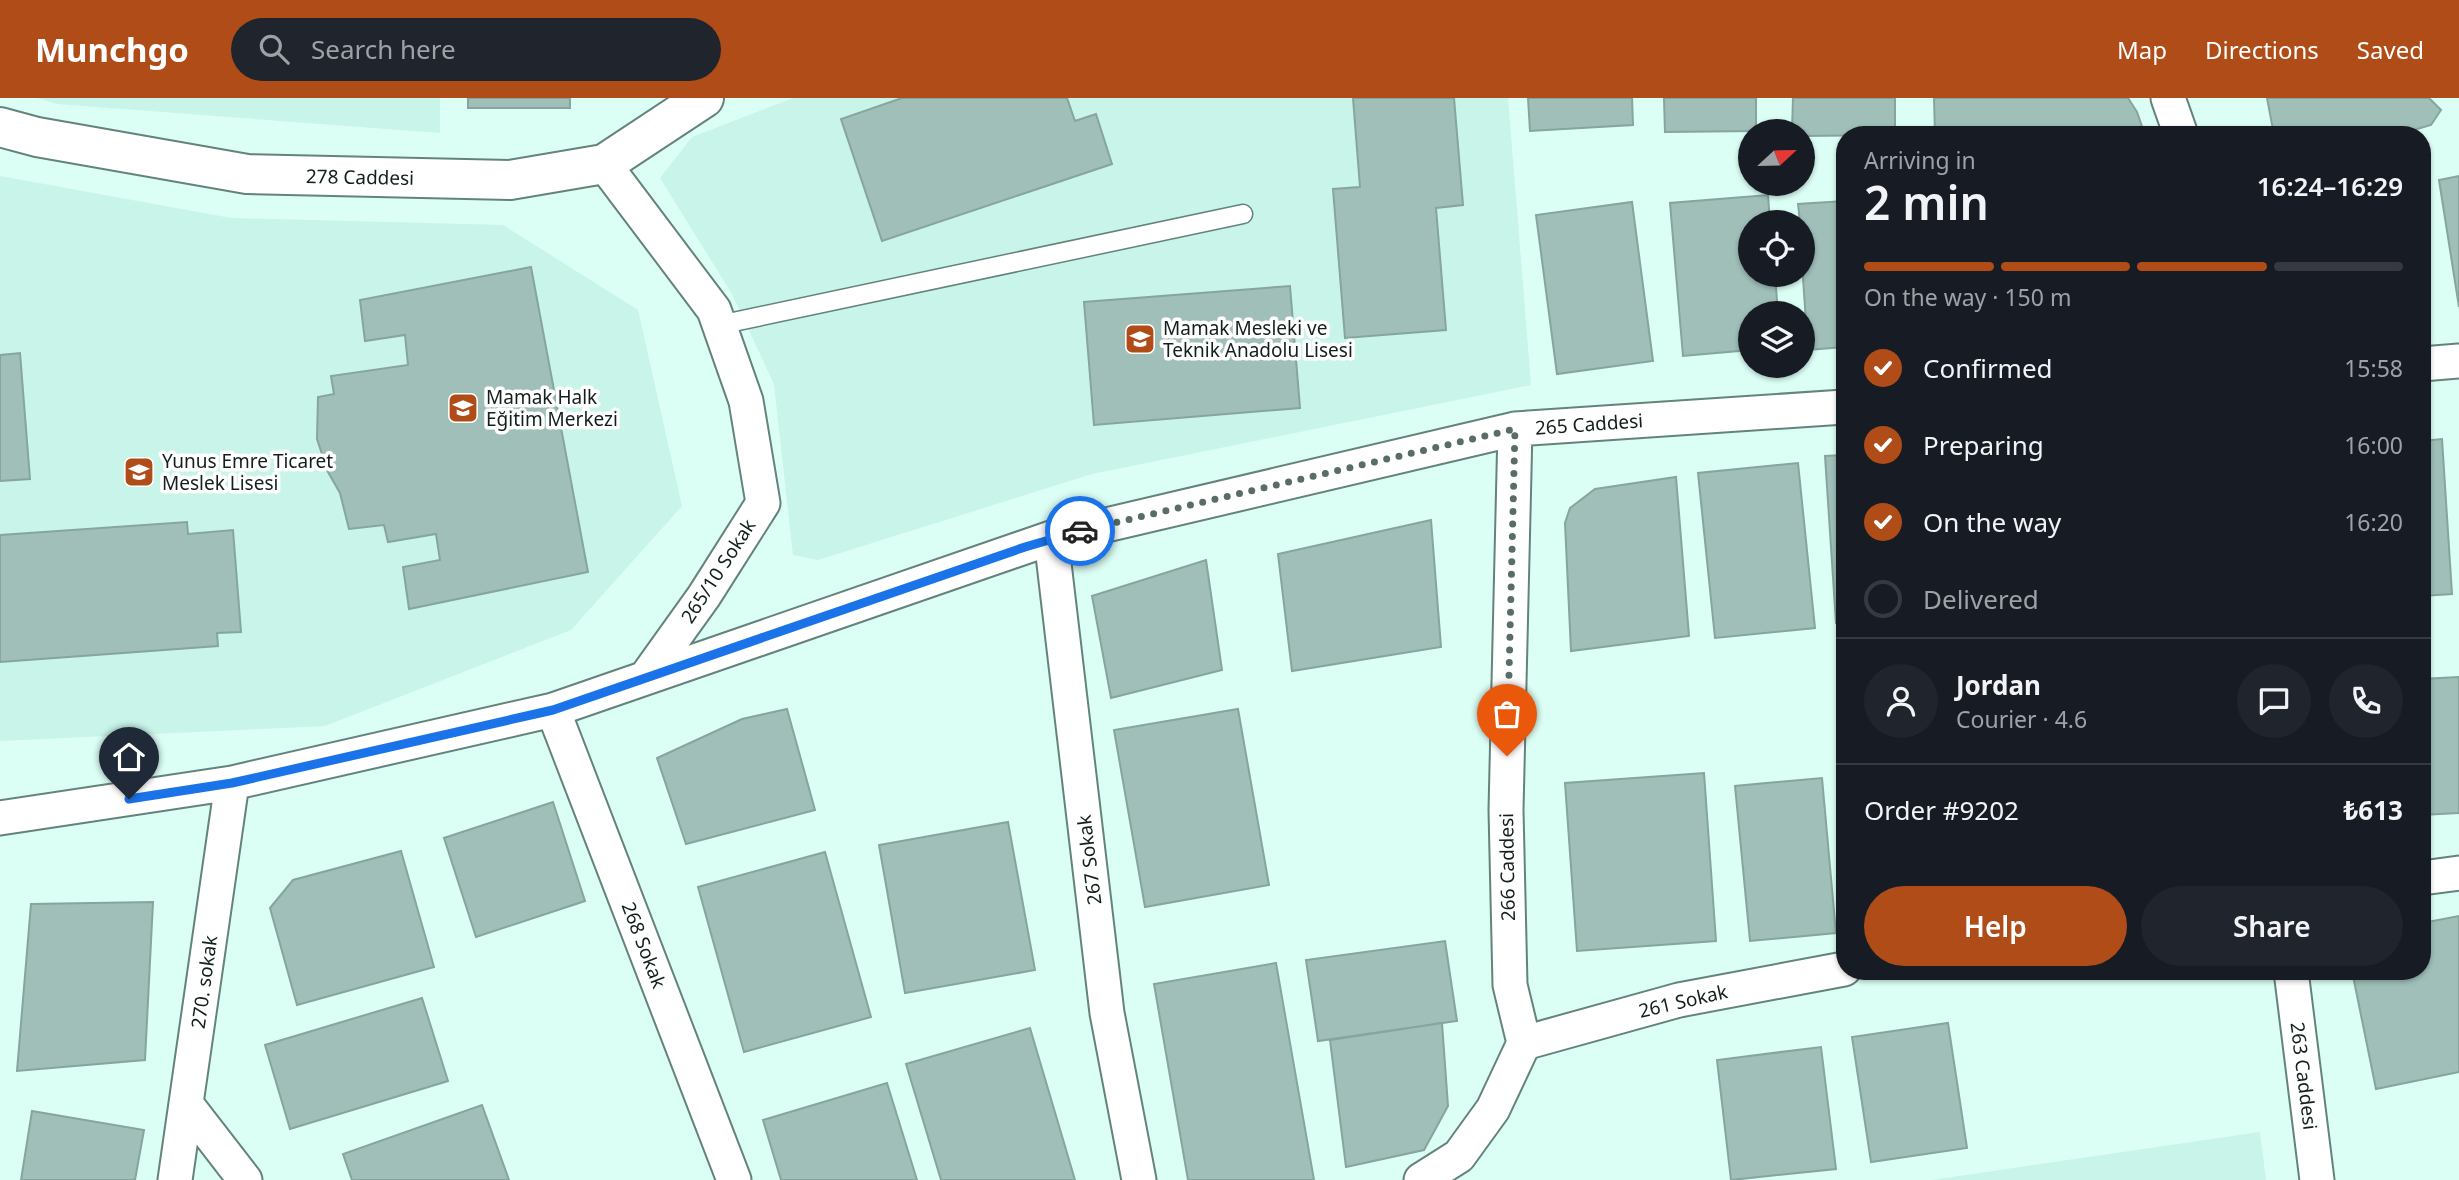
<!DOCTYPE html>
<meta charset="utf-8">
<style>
body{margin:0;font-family:"Noto Sans",sans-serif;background:#20242c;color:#f1f3f6;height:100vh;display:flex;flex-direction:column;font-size:26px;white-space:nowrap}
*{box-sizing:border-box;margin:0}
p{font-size:23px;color:#9ea1a6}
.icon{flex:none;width:38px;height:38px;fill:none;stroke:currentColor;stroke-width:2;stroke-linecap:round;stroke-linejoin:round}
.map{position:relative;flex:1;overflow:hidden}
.side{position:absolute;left:1836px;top:28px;width:595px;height:854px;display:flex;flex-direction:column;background:#171b24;border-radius:28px;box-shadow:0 2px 5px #0004}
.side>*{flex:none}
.needle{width:46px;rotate:68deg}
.fabs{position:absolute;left:1738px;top:21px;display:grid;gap:14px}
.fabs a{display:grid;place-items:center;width:77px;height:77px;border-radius:50%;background:#171b24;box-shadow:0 2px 5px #0004;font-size:35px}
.pin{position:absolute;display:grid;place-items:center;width:60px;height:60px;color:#fff;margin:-72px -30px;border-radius:50% 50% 50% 0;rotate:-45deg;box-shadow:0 0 7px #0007}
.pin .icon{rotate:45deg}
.courier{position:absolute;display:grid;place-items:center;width:70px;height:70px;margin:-35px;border:5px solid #1a73e8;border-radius:50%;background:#fff;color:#222;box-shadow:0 2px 9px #0007}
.overview em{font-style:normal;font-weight:600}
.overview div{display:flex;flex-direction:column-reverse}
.overview{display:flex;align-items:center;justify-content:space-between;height:119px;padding:0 28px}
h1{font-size:46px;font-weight:600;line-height:52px}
.bar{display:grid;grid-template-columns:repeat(4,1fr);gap:10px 7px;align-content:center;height:84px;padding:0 28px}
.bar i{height:9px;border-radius:5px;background:#363941}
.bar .selected{background:#af4c17}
.bar p{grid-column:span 4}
.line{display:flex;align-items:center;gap:18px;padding:0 28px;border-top:2px solid #363941}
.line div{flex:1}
.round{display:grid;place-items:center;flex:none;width:74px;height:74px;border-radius:37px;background:#20242c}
ol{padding:0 28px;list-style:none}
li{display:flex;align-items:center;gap:21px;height:77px}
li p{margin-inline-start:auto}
li .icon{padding:7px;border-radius:50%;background:#af4c17;color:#fff;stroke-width:4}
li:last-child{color:#9ea1a6}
li i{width:38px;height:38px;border:4px solid #363941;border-radius:50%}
.action{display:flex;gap:14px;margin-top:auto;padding:14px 28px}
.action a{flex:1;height:80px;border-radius:42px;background:#af4c17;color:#fff;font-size:28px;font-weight:600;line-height:80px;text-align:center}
.action a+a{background:#20242c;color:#f1f3f6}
header{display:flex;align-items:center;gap:42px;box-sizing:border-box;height:98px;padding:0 35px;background:#af4c17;color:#fff}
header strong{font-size:33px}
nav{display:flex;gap:38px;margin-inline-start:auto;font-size:24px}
.search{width:490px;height:63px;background:#20242c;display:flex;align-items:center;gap:18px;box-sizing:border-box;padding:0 24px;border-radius:38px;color:#9ea1a6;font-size:26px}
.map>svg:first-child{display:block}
.built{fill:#c8f4ea}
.building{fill:#9fbfb8;stroke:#85a59d;stroke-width:2}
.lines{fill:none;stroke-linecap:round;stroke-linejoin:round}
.lane-casing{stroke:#64837c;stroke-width:21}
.street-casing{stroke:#64837c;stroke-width:37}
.secondary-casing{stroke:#64837c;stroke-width:42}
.lane{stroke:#fff;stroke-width:18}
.street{stroke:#fff;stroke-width:33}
.secondary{stroke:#fff;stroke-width:38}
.done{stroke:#586d68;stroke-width:7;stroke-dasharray:0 12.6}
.route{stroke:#1a73e8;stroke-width:9}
.labels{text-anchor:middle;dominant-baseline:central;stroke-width:7;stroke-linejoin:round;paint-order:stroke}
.street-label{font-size:19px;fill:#121f1c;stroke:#fff}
.poi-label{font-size:19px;fill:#121f1c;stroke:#fff;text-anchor:start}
</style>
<header>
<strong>Munchgo</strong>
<div class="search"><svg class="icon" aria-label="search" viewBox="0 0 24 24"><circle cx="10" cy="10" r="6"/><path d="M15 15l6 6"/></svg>Search here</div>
<nav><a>Map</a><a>Directions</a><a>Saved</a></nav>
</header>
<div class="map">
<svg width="2459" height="1082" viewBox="0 0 2459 1082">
<rect width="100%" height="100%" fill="#dbfef5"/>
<path class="built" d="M37 0H440V35L57 6Z
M793 0H1508L1531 287 1092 376 818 462 793 457 774 286 732 196 660 80 692 39Z
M0 78 231 120 503 127 638 212 682 408 571 532 325 628 0 643Z
M2260 1034 2266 1082H1932Z"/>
<path class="building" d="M468 0H570V10H468Z
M902 0H1067L1075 23 1096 16 1112 66 882 143 841 21Z
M1353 0H1454L1463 107 1436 110 1446 232 1345 240 1333 91 1360 89Z
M1528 0H1632L1633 27 1530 33Z
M1664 0H1756V33L1665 34Z
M1793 0H1895V37L1802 38V33H1792Z
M1934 0H2128L2137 14 2145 37H1935Z
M2267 0H2429L2441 12 2431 27 2397 37H2274Z
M2459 78V209L2439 82Z
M1768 97 1770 124H1750V177H1775L1778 215H1750V252L1683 258 1670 105Z
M1844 103V249L1808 252 1802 166V124H1800L1798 106Z
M1632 104 1653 263 1557 276 1536 117Z
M531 169 588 474 409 511 403 469 440 462 436 436 388 444 384 427 349 431 340 395 328 374 317 341 318 299 334 296 331 278 408 267 405 237 365 243 360 202Z
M1290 188 1300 310 1094 327 1084 204Z
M20 255 30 381 0 383V257Z
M2442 341 2452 496 2422 498V343Z
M1844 357V525H1836L1825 358Z
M1798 365 1815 530 1715 540 1698 375Z
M1676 379 1689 538 1571 553 1565 425 1570 410 1595 391Z
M1431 422 1441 549 1292 573 1278 456Z
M187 424 188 436 233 432 241 534 217 535 218 548 0 564V437Z
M1206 462 1222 572 1111 600 1092 498Z
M2459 579V715L2422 717V581Z
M787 611 815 712 686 746 657 660 742 621Z
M1238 611 1269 787 1145 809 1114 632Z
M1704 675 1716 843 1577 853 1565 685Z
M1822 680 1836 835 1750 843 1735 688Z
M553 704 585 803 476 839 444 740Z
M1008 724 1035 872 905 895 879 747Z
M401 753 434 869 297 907 270 810 293 782Z
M825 754 871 919 744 954 698 789Z
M153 804 145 962 17 973 31 806Z
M2459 818V974L2376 991 2352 873H2422V825Z
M1445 843 1457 923 1318 943 1306 862Z
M1276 865 1314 1082H1188L1154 886Z
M422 900 448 983 290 1031 265 947Z
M1442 925 1448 1008 1424 1052 1346 1069 1330 942Z
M1948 925 1967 1050 1871 1064 1852 939Z
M1030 930 1075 1082H941L906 966Z
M1821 949 1836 1071 1731 1082 1717 962Z
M887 985 917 1082H781L763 1022Z
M482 1007 509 1082H352L343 1056Z
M32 1013 144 1032 135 1082H21Z"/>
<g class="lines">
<g class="lane-casing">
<path id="lane" d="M719 227 1243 116"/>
</g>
<g class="street-casing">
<path id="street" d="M2168 0 2181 37
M604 66 714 212 746 303 763 405 704 498 646 579
M2422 266 2459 263
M1051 440 1107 915 1139 1082
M553 612 734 1082
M0 720 232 685 553 612 1051 440 1515 331 1844 309
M2422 780 2459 775
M2291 873 2317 1082
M1524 945 1679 902 1844 871
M187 1007 245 1082
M175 1082 232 685
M1421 1082 1459 1058 1493 1011 1524 945 1510 887 1506 712 1515 331"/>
</g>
<g class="secondary-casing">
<path id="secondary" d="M0 29 37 39 247 76 510 82 604 66 704 0"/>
</g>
<use href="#lane" class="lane"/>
<use href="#street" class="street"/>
<use href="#secondary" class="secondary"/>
</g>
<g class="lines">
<path class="done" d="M1080 433 1515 331 1507 658"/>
<path class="route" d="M129 701 232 685 553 612 1025 449 1080 433"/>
</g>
<defs>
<g id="school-square" transform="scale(1.575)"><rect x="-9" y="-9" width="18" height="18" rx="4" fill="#af4c17" stroke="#fff"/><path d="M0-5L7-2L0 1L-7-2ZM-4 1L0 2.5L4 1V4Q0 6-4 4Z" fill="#fff"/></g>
</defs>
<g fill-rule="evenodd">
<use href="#school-square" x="1140" y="241"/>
<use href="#school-square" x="463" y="310"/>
<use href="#school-square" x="139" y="374"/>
</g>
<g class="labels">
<g class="street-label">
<text transform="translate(360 79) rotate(1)">278 Caddesi</text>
<text transform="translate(1589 326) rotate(-4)">265 Caddesi</text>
<text transform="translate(718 473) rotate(-57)">265/10 Sokak</text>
<text transform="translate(1089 762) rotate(-97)">267 Sokak</text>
<text transform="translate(1507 769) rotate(-91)">266 Caddesi</text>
<text transform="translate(644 847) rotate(69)">268 Sokak</text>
<text transform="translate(204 884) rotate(-82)">270. sokak</text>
<text transform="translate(1683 903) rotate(-13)">261 Sokak</text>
<text transform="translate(2304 978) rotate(83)">263 Caddesi</text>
</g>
<g class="poi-label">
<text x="1163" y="230">Mamak Mesleki ve<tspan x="1163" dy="22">Teknik Anadolu Lisesi</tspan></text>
<text x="486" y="299">Mamak Halk<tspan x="486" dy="22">Eğitim Merkezi</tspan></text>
<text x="162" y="363">Yunus Emre Ticaret<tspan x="162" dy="22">Meslek Lisesi</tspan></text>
</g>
</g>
</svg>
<div class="fabs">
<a><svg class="needle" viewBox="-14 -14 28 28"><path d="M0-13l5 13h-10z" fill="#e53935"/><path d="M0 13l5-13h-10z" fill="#9ea1a6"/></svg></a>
<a><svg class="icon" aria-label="locate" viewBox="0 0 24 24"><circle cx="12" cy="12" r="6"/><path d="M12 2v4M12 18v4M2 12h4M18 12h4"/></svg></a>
<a><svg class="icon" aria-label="layers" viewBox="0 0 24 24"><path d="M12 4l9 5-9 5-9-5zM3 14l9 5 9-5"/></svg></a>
</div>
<div class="pin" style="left:1507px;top:658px;background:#ea580c"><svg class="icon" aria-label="bag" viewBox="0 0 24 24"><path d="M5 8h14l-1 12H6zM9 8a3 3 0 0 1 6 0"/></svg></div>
<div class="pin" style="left:129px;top:701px;background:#1f2937"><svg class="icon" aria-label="home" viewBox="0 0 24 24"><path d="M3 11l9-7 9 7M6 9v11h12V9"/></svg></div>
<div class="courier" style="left:1080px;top:433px"><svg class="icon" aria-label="car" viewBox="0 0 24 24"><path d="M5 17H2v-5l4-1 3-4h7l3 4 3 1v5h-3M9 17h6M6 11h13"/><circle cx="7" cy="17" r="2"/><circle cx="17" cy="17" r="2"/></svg></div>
<section class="side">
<div class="overview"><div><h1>2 min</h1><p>Arriving in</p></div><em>16:24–16:29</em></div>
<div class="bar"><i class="selected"></i><i class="selected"></i><i class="selected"></i><i></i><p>On the way · 150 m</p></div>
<ol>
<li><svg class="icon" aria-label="check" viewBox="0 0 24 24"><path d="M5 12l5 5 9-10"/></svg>Confirmed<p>15:58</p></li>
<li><svg class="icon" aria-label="check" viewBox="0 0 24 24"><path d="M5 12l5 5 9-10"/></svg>Preparing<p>16:00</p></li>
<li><svg class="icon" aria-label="check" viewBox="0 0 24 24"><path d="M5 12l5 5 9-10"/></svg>On the way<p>16:20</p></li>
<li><i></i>Delivered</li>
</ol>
<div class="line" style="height:126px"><a class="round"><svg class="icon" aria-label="person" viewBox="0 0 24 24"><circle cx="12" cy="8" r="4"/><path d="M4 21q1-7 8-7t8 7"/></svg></a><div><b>Jordan</b><p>Courier · 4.6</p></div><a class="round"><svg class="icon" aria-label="chat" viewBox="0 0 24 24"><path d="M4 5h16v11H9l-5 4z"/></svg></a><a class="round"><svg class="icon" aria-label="phone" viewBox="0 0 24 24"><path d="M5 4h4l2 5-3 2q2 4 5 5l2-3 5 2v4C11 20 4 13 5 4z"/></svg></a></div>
<div class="line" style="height:91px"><div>Order #9202</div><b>₺613</b></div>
<div class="action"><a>Help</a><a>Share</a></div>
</section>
</div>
